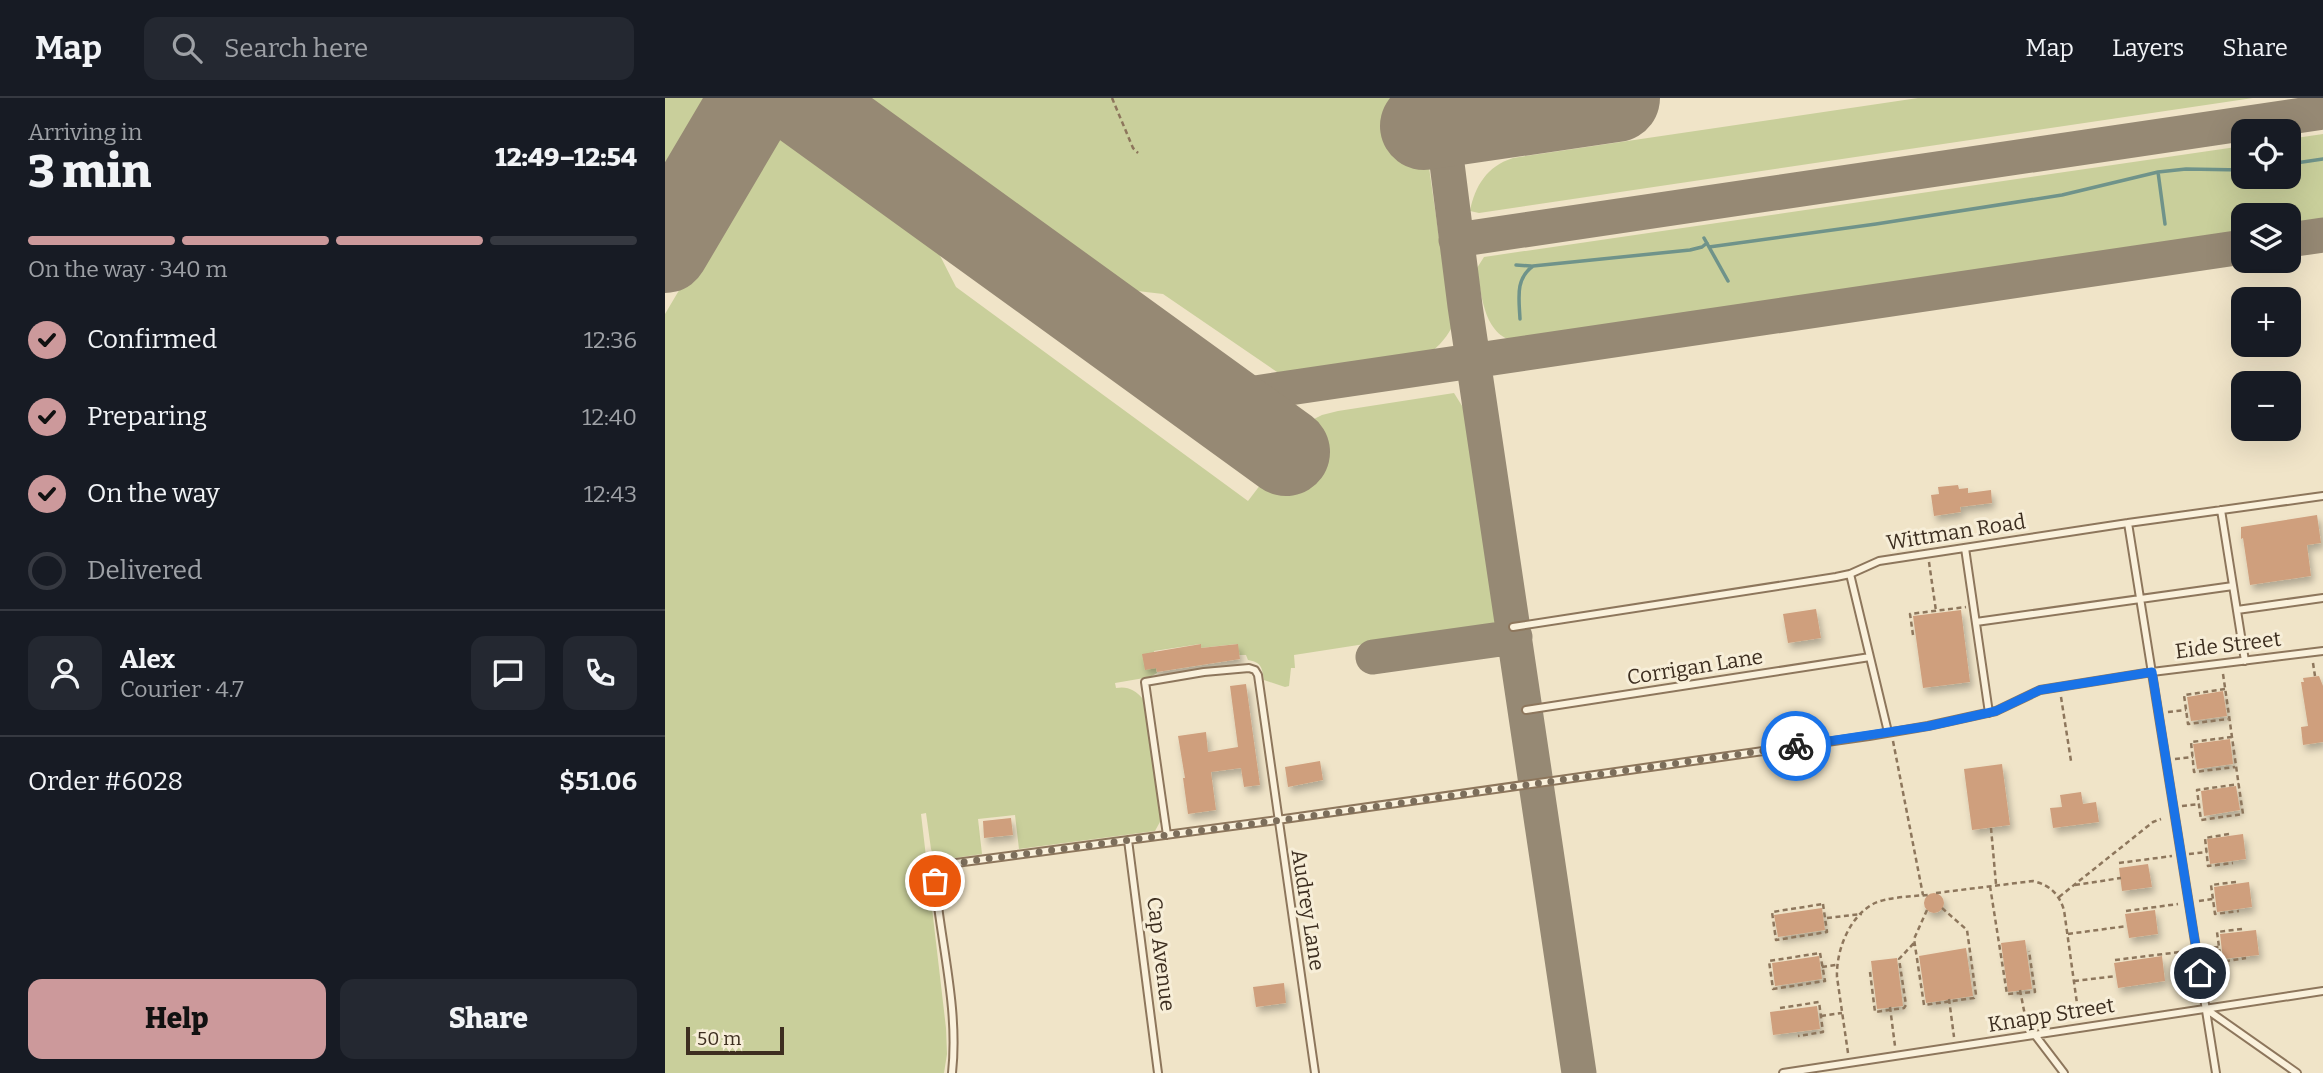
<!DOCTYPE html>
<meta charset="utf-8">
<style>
body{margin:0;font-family:Bitter,serif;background:#242831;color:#f1f3f6;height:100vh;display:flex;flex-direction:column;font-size:26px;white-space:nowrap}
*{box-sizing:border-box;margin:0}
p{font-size:23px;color:#9ea1a6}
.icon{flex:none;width:38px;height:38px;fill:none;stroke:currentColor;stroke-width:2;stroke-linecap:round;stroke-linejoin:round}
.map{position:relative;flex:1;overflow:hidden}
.drawer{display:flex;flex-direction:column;background:#171b24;width:665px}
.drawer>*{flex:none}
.fabs{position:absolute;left:1566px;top:21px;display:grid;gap:14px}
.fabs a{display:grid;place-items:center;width:70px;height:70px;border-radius:14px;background:#171b24;box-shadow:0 7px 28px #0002;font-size:35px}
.scale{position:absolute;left:21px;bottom:18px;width:98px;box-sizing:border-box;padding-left:7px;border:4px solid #3d2e20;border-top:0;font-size:19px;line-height:24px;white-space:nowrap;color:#3d2e20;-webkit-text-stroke:5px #f7eed8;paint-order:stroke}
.pin{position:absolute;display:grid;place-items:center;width:60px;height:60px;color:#fff;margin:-30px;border:4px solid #fff;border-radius:50%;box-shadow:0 2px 7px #0007}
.courier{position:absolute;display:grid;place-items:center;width:70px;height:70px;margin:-35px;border:5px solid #1a73e8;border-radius:50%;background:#fff;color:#222;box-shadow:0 2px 9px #0007}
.overview em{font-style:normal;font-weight:800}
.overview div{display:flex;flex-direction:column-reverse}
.overview{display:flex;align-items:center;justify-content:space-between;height:119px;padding:0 28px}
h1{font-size:46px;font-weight:800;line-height:52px}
.bar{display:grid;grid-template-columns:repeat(4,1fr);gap:10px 7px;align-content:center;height:84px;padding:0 28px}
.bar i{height:9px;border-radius:5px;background:#363941}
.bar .active{background:#cc999b}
.bar p{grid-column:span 4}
.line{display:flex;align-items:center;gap:18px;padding:0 28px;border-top:2px solid #363941}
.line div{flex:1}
.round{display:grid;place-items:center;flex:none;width:74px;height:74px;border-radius:14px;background:#242831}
ol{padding:0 28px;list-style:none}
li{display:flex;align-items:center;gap:21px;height:77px}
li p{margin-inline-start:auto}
li .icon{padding:7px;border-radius:50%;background:#cc999b;color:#111;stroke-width:4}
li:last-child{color:#9ea1a6}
li i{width:38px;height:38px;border:4px solid #363941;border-radius:50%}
.primary-button{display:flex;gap:14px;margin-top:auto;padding:14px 28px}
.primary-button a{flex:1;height:80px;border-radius:14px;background:#cc999b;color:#111;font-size:28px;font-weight:800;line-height:80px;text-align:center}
.primary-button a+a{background:#242831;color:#f1f3f6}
header{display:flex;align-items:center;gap:42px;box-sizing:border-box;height:98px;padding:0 35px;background:#171b24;border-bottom:2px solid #363941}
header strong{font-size:33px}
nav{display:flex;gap:38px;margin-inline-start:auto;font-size:24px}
.search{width:490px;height:63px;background:#242831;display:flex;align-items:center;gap:18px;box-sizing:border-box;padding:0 24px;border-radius:14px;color:#9ea1a6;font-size:26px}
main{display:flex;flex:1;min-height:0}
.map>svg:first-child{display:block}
.green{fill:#c9cf9b}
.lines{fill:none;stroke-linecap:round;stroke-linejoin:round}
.stream{stroke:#6f938a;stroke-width:3.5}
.taxiway{stroke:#968974;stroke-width:35}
.runway{stroke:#968974;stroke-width:88}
.building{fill:#cf9f7d;filter:url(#shadow)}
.service-casing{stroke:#8d765c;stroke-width:10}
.path{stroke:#8d765c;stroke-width:2.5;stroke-dasharray:5 3.5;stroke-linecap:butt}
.service{stroke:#faf1dc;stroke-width:6}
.done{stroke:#7c6e5b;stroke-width:7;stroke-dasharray:0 12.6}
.route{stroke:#1a73e8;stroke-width:9}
.labels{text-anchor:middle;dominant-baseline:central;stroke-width:6;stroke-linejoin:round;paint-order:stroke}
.street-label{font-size:21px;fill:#3d2e20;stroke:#f7eed8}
</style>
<header>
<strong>Map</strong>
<div class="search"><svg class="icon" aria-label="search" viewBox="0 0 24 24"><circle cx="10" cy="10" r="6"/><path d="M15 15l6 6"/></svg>Search here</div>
<nav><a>Map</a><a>Layers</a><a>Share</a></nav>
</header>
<main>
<section class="drawer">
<div class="overview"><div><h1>3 min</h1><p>Arriving in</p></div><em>12:49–12:54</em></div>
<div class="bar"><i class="active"></i><i class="active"></i><i class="active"></i><i></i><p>On the way · 340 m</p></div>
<ol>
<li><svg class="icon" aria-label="check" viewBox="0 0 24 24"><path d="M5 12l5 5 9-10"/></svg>Confirmed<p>12:36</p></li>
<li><svg class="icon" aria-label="check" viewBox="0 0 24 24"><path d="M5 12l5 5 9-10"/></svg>Preparing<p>12:40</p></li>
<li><svg class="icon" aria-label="check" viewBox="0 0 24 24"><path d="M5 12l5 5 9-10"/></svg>On the way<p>12:43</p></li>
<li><i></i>Delivered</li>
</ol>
<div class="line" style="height:126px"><a class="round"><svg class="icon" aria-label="person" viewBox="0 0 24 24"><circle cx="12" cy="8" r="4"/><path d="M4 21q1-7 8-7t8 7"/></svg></a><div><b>Alex</b><p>Courier · 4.7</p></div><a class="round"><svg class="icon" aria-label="chat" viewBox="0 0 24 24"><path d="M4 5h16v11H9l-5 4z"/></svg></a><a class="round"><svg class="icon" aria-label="phone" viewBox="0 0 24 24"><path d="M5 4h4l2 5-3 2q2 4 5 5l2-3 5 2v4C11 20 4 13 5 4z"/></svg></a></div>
<div class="line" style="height:91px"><div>Order #6028</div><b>$51.06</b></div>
<div class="primary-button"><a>Help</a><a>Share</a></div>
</section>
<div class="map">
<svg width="1658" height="975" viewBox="0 0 1658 975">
<defs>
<filter id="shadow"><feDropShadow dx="3" dy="5.5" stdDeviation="3.5" flood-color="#0004"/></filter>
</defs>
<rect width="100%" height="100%" fill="#f0e4c8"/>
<path class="green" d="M0 0H55L0 94Z
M183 0H754L787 229C780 242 771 252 758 259L637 278 615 276 498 196 447 190Z
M1253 0H1588L814 115 805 113C810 88 822 68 848 60Z
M127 36 264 136 291 189 583 403 643 324 657 317 673 313 789 295 799 311 809 351 835 525 629 557 630 570H626L624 588 620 589 599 582C597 569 596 564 583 562L581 557H574L572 546 536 550 535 546 489 553 492 575 485 579 450 585 451 590C463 588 470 592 478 601L496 722 490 733 354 751 350 717 313 721 317 756 276 762 269 760 266 751 261 715 256 716 281 930 282 956 279 975H0V216L99 49 105 40Z
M1658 36V126L1624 131V117H1578V138L863 244C820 247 817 202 812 170L819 159 1578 48V79H1624V41Z"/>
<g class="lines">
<path class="stream" d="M1624 66 1658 61
M1493 74 1500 126
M1039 140 1063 183
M1044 149 1211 126 1397 97 1493 74 1521 71 1578 72
M851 167 866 168
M855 221C854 200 850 181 868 168L1025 152 1037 149 1042 145"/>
<path class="taxiway" d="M925 0 931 3
M777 26 800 208 914 975
M791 142 1658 14
M1624 142 1658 137
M527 286 553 299 590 295 1578 149
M708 559 850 539"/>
<path class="runway" d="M132 0 621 354
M759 28 951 0
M0 151 89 0"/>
</g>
<path class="building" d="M1293 387 1294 391 1303 390V395L1326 392 1327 405 1295 409 1296 414 1269 418 1266 397 1274 396 1273 389Z
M1652 417 1656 445 1642 447 1646 478 1585 487 1578 440 1576 441V429Z
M1151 511 1156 540 1123 545 1118 516Z
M1296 512 1305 584 1258 590 1248 518Z
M536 546V550L573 546 575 561 492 574 491 570 480 572 477 556Z
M1654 578 1658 588V644L1638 647 1636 629 1643 628 1636 584H1639L1638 580Z
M581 586 595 687 579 689 576 670 546 674 551 712 523 716 518 680H520L513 638 541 634 543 654 573 649 565 588Z
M1558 593 1562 618 1526 623 1522 599Z
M1565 641 1568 666 1532 671 1528 646Z
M655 663 658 682 623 689 620 669Z
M1337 666 1345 727 1307 732 1299 671Z
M1571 688 1575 712 1539 718 1536 693Z
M1416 694 1418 706 1431 704 1434 724 1388 730 1385 710 1397 709 1395 697Z
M346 720 348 737 319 740 318 723Z
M1578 736 1581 761 1545 766 1542 741Z
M1483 766 1487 789 1457 793 1454 770Z
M1584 784 1587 809 1552 814 1549 789Z
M1259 805a10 10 0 1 1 20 0a10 10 0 1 1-20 0Z
M1157 810 1160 832 1113 839 1109 817Z
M1490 812 1493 836 1464 840 1460 816Z
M1591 832 1594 857 1558 861 1555 836Z
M1360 842 1367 891 1343 894 1336 845Z
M1301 850 1308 898 1261 905 1254 858Z
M1154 858 1157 881 1110 888 1107 865Z
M1497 858 1500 883 1453 890 1449 865Z
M1232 860 1238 908 1212 911 1206 863Z
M619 885 621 905 591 909 588 889Z
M1152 908 1155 931 1108 937 1105 914Z"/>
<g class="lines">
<g class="service-casing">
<path id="service" d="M1556 412 1580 563
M1463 425 1551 975
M1300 450 1324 615
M1185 476 1223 634
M1572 512 1658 500
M1311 524 1568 488
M848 529 1171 479 1185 476 1214 463 1463 425 1658 398
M861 612 1205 559
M502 737 480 584 539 574 584 570 590 572 593 577 650 975
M463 742 493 975
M1541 911 1632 975
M1370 937 1399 975
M287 975C294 911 276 846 270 783L274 773 291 765 612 722 1204 638 1263 628 1331 613 1375 592 1487 574 1658 553
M1118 975 1658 893"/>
</g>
<path class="path" d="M447 0 468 50 473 55
M1264 464 1271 513
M1248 537 1245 516 1301 509
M1648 565 1650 578
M1558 576C1565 623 1571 670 1578 716L1536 722 1532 692 1574 686
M1560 591 1519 597 1523 626 1563 621
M1396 599 1406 663
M1503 614 1521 612
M1567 639 1526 644 1529 674 1570 669
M1228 643 1258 797
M1510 661 1528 659
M1517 708 1534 706
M1326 730 1331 786
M1564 736 1540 740 1543 768 1568 765
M1524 756 1542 754
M1454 765 1507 758
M1571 784 1546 787 1550 816 1574 813
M1410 787 1456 780
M1325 788 1342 896 1370 894 1364 853
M1271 795 1368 783C1385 787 1394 796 1399 812L1414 920
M1394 799 1488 724 1496 721
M1534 803 1548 801
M1158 806 1162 834 1111 842 1107 814Z
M1262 812 1249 841 1259 907 1309 900 1311 897 1302 832 1277 810
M1461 813 1513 806
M1162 820 1197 816
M1577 831 1552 834 1556 864 1581 860
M1403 836 1462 828
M1540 850 1554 849
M1155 855 1160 883 1108 891 1104 863Z
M1450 862 1523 853
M1157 869 1171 867
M1205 874 1210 914 1239 910 1241 907 1234 861 1249 845
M1409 883 1451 878
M1355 892 1362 928
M1284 901 1289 939
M1225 909 1230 948
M1115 910 1154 904 1158 934 1133 938
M1156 918 1177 915
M1183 955 1172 879C1171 853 1184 819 1208 806 1221 799 1249 798 1264 797"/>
<use href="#service" class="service"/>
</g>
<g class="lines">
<path class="done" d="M270 783 274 773 291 765 639 719 1131 648"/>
<path class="route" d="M1131 648 1264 628 1331 613 1375 592 1487 574 1535 875"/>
</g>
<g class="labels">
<g class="street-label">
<text transform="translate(1291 434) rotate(-9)">Wittman Road</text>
<text transform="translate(1563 547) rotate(-7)">Eide Street</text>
<text transform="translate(1030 569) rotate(-9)">Corrigan Lane</text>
<text transform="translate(643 812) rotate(81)">Audrey Lane</text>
<text transform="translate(496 856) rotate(83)">Cap Avenue</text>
<text transform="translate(1386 917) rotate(-9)">Knapp Street</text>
</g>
</g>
</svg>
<div class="fabs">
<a><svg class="icon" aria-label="locate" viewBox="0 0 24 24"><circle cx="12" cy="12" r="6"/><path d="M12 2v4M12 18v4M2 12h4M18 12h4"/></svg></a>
<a><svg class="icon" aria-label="layers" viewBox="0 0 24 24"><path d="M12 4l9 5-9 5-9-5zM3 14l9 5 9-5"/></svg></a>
<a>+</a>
<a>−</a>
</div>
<div class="scale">50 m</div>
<div class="pin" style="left:270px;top:783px;background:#ea580c"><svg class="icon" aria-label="bag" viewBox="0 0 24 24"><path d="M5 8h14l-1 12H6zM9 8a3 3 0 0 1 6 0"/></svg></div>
<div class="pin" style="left:1535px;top:875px;background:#1f2937"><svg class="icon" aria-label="home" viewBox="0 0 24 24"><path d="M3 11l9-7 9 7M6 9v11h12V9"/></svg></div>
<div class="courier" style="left:1131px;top:648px"><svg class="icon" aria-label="bike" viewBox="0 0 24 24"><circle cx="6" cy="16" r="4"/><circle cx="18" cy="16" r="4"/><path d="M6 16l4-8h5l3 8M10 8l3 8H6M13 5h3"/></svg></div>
</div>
</main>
